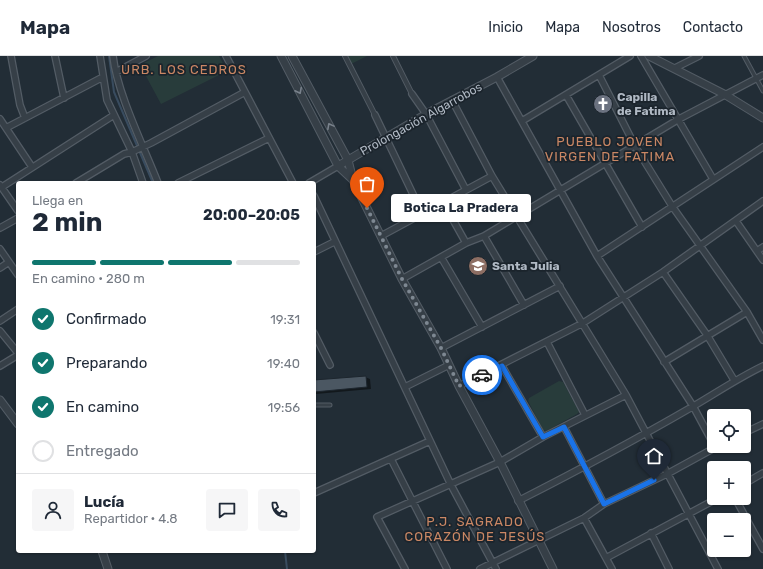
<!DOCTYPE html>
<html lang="es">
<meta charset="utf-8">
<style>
body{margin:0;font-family:Rubik,sans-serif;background:#f6f6f7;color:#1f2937;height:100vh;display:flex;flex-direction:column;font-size:15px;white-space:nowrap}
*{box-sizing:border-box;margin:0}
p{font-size:13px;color:#747a83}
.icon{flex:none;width:22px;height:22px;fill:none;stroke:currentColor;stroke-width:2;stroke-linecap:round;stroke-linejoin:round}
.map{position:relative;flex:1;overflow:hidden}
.panel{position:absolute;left:16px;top:125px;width:300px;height:372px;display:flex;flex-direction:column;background:#fff;border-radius:4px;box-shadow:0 1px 3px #0004}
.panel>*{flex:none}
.buttons{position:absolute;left:707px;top:353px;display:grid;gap:8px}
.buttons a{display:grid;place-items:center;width:44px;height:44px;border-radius:4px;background:#fff;box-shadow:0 1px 3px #0004;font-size:20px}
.pin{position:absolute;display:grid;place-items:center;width:34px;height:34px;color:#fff;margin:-41px -17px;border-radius:50% 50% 50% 0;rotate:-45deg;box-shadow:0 0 4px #0007}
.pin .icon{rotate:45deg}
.courier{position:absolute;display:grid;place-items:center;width:40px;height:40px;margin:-20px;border:3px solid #1a73e8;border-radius:50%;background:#fff;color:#222;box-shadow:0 1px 5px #0007}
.bubble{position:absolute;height:28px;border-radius:4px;background:#fff;box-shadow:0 1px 3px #0004;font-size:13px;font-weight:700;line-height:28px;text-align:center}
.headline em{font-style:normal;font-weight:700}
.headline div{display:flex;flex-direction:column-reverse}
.headline{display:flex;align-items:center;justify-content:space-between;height:68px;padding:0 16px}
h1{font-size:26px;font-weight:700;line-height:30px}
.bar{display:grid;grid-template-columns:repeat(4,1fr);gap:6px 4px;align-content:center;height:48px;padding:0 16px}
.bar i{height:5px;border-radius:3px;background:#e0e1e3}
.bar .selected{background:#0f766e}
.bar p{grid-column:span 4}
.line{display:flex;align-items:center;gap:10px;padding:0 16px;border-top:1px solid #e0e1e3}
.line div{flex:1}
.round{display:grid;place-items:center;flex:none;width:42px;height:42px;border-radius:4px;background:#f6f6f7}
ol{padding:0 16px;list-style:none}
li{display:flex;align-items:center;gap:12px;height:44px}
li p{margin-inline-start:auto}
li .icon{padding:4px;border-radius:50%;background:#0f766e;color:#fff;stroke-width:4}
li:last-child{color:#747a83}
li i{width:22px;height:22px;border:2px solid #e0e1e3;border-radius:50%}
header{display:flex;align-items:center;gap:24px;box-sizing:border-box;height:56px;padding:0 20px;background:#fff;border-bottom:1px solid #e0e1e3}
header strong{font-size:19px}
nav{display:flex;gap:22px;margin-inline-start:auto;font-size:14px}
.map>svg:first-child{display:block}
.green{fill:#283c3b}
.shadow{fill:#0007}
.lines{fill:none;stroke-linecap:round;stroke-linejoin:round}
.stream{stroke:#394c5f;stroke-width:2}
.building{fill:#4b5762;stroke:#1d262e}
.service-casing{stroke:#535c65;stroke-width:5}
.pedestrian-casing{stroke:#535c65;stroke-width:6}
.minor-casing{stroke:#535c65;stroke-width:8}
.tertiary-casing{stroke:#535c65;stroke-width:9}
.service{stroke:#363f47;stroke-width:3}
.pedestrian{stroke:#363f47;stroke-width:4}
.minor{stroke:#363f47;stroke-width:5.5}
.tertiary{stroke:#363f47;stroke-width:7}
.oneway{stroke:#79828c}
.done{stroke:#7e8892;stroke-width:4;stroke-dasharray:0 7.2}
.route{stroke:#1a73e8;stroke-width:5}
.labels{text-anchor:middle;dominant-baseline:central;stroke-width:3.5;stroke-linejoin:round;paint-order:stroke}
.poi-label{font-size:12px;font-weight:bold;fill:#b0b9c4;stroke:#1b242c;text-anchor:start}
.street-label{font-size:12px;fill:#b0b9c4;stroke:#1b242c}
.neighbourhood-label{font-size:13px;letter-spacing:1px;fill:#ca8764;stroke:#1b242c}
</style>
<header>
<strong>Mapa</strong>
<nav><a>Inicio</a><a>Mapa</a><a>Nosotros</a><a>Contacto</a></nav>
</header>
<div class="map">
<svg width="763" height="513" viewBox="0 0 763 513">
<rect width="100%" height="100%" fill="#222d36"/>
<path class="green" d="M158 0H219L227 15 161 48 140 9Z
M347 0H367L351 8Z
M559 325 563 326 579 356 577 358 546 375 543 374 528 345 529 342Z"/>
<path class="shadow" d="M365 321 370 323 371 333 316 338 314 336V325Z"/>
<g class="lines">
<path class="stream" d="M109 0 114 36 153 127
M285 495 287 513"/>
</g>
<path class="building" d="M366 320 367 331 314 336V324Z"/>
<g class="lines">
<g class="service-casing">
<path id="service" d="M744 0 763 35
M314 349H330"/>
</g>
<g class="pedestrian-casing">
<path id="pedestrian" d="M345 0 375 59
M393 0 412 38"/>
</g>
<g class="minor-casing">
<path id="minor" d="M11 0 20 49 25 62
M55 0 64 42
M100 0 107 44 132 96 143 127
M113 0C117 37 144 91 158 127
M226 0 293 127
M641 0 713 123
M675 12 699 0
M116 16 146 0
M599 19 635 90 672 150 747 256 763 284
M497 21 597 200 693 350 714 389
M412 38 426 58 466 134
M566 39 642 171
M452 44 492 120 626 339 718 513
M375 59 422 157
M0 63 32 111
M522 65 630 0
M6 72 103 21
M76 127 124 98 132 96 151 87 245 36
M178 127 269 82
M309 127 338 110
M0 129 18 155
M2 131 114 59
M314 140 451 429 496 513
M443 146 466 187
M736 165 763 204
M0 172 18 162
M381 180 492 120
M484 180 524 249
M0 193 18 219
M757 195 763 191
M314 196 334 186
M597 200 763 91
M441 201 482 271
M0 212 9 206
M663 216 707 279 734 324
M402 223 466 187 484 180 679 63 763 19
M0 265 18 253
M0 275 18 297
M314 277 330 309
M547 286 585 359
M441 292 560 230
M664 306 747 256
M0 310 18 299
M502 310 543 381
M459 330 583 267 663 216 763 145
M405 331 449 309
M564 371 604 448
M744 377 763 368
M391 403 447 513
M744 428 763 417
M314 437 430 385
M735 442 763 493
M518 445C577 415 635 384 692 351 716 337 738 322 763 310
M584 462 612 513
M651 477 669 513
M606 502 718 442
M405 513 377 461 500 406 543 381 626 339
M480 513 584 462 604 448 667 418 718 390"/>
</g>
<g class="tertiary-casing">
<path id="tertiary" d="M281 0 338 110 353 124
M292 0 348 104 353 124 402 223 441 292 459 330 500 406 553 513
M649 0 724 38 763 62
M338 110 426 58 497 21 533 0
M0 344 18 368
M102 495 108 513"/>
</g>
<use href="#service" class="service"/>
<use href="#pedestrian" class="pedestrian"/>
<use href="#minor" class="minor"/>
<use href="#tertiary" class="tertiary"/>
</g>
<defs><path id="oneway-chevron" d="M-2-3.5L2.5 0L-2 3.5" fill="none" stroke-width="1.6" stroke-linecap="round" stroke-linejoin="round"/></defs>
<g class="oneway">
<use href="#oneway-chevron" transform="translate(299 35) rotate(63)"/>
<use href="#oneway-chevron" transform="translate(330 70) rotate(-118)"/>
</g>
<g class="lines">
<path class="done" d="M367 152 402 223 441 292 459 330 482 319"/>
<path class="route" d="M482 319 502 310 543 381 564 371 604 448 654 424"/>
</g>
<defs>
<g id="church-disc" transform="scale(1)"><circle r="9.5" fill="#6b7280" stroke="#1b242c"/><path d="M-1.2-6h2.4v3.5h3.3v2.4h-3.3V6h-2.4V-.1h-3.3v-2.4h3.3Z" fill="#fff"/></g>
<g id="school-disc" transform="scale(1)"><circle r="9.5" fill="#8d6e63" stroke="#1b242c"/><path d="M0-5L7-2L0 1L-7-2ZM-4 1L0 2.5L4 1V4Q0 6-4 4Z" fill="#fff"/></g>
</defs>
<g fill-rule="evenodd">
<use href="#church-disc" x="603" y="48"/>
<use href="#school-disc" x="478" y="210"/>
</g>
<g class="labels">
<g class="poi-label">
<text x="617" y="41">Capilla<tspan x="617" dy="14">de Fatima</tspan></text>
<text x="492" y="210">Santa Julia</text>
</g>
<g class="street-label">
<text transform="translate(421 63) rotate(-29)">Prolongación Algarrobos</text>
</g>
<g class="neighbourhood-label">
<text x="184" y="13">URB. LOS CEDROS</text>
<text x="610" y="85">PUEBLO JOVEN<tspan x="610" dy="15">VIRGEN DE FATIMA</tspan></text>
<text x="475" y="465">P.J. SAGRADO<tspan x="475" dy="15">CORAZÓN DE JESÚS</tspan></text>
</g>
</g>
</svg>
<div class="buttons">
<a><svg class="icon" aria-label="locate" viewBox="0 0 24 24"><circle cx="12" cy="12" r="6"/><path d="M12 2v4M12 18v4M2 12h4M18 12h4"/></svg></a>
<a>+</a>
<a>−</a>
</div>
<div class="pin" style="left:367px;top:152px;background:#ea580c"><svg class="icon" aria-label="bag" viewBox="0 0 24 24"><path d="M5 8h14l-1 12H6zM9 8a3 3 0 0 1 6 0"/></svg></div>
<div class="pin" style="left:654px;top:424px;background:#1f2937"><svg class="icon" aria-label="home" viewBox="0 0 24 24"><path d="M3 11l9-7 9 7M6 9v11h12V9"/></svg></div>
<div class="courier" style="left:482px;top:319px"><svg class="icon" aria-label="car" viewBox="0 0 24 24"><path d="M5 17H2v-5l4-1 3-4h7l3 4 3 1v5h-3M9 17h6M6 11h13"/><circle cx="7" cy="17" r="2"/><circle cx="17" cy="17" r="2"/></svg></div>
<div class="bubble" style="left:391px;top:138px;width:140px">Botica La Pradera</div>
<section class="panel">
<div class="headline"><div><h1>2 min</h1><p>Llega en</p></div><em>20:00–20:05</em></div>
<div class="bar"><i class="selected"></i><i class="selected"></i><i class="selected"></i><i></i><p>En camino · 280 m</p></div>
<ol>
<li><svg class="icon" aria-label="check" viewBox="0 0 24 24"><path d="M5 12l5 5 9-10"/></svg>Confirmado<p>19:31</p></li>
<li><svg class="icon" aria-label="check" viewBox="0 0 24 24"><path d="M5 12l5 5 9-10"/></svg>Preparando<p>19:40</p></li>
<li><svg class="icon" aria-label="check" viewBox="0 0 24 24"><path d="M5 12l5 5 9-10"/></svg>En camino<p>19:56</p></li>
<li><i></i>Entregado</li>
</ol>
<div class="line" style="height:72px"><a class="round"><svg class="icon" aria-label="person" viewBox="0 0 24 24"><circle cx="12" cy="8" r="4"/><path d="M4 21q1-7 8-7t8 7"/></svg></a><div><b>Lucía</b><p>Repartidor · 4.8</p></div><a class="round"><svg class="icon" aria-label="chat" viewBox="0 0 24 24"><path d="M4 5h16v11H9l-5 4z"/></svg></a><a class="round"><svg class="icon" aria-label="phone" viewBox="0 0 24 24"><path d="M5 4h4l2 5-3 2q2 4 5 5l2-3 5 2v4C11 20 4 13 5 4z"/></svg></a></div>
</section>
</div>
